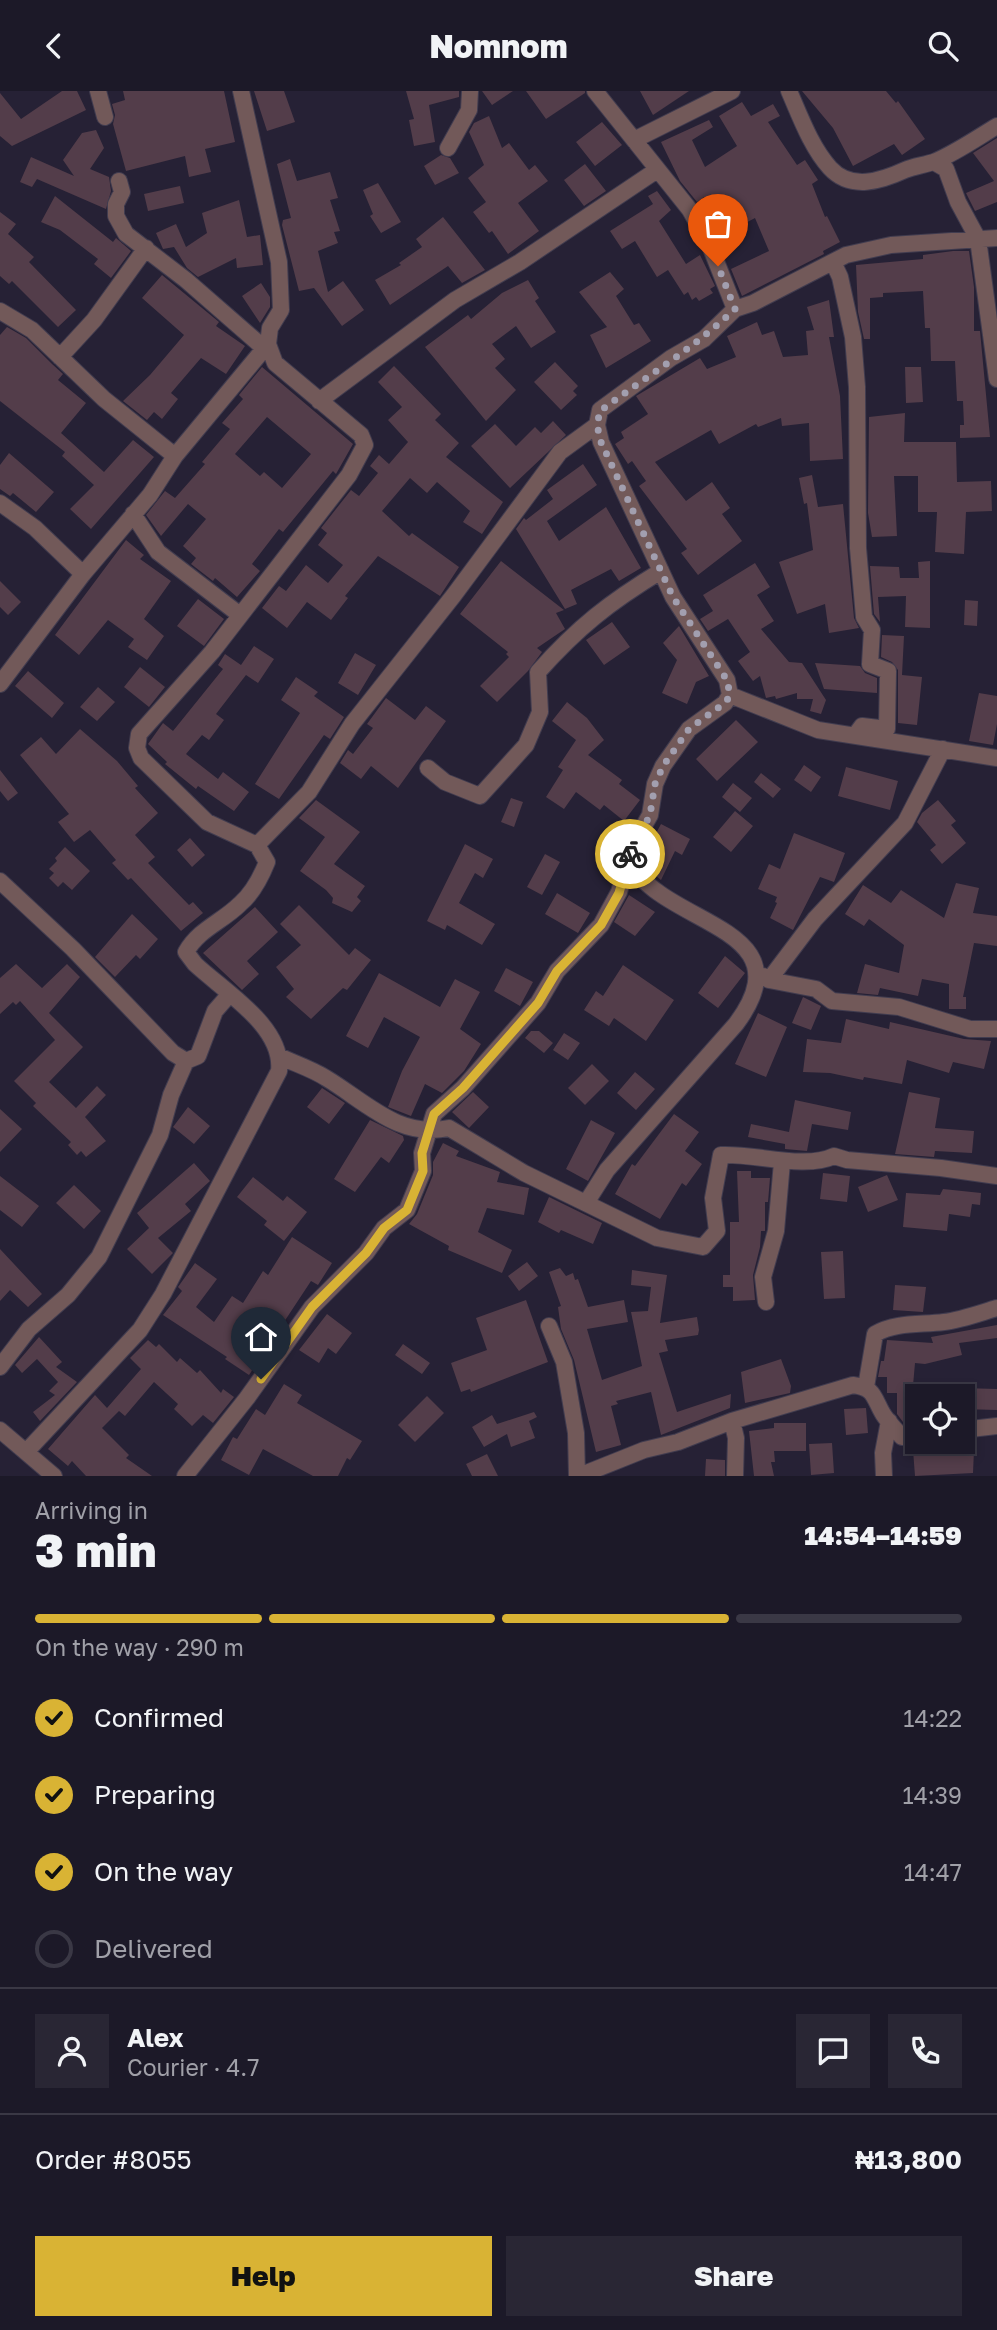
<!DOCTYPE html>
<meta charset="utf-8">
<style>
body{margin:0;font-family:"Golos Text",sans-serif;background:#292634;color:#f1f3f6;height:100vh;display:flex;flex-direction:column;font-size:26px;white-space:nowrap}
*{box-sizing:border-box;margin:0}
p{font-size:23px;color:#a0a0a8}
.icon{flex:none;width:38px;height:38px;fill:none;stroke:currentColor;stroke-width:2;stroke-linecap:round;stroke-linejoin:round}
.map{position:relative;height:1385px;overflow:hidden}
.drawer{display:flex;flex-direction:column;background:#1c1928;flex:1}
.drawer>*{flex:none}
.fabs{position:absolute;left:905px;top:1293px;display:grid;gap:14px}
.fabs a{display:grid;place-items:center;width:70px;height:70px;border-radius:0px;background:#1c1928;box-shadow:0 4px 10px #0003,0 0 0 2px #3a3845;font-size:35px}
.pin{position:absolute;display:grid;place-items:center;width:60px;height:60px;color:#fff;margin:-72px -30px;border-radius:50% 50% 50% 0;rotate:-45deg;box-shadow:0 0 7px #0007}
.pin .icon{rotate:45deg}
.courier{position:absolute;display:grid;place-items:center;width:70px;height:70px;margin:-35px;border:5px solid #d9b334;border-radius:50%;background:#fff;color:#222;box-shadow:0 2px 9px #0007}
.head em{font-style:normal;font-weight:800}
.head div{display:flex;flex-direction:column-reverse}
.head{display:flex;align-items:center;justify-content:space-between;height:119px;padding:0 35px}
h1{font-size:46px;font-weight:800;line-height:52px}
.bar{display:grid;grid-template-columns:repeat(4,1fr);gap:10px 7px;align-content:center;height:84px;padding:0 35px}
.bar i{height:9px;border-radius:5px;background:#3a3845}
.bar .selected{background:#d9b334}
.bar p{grid-column:span 4}
.line{display:flex;align-items:center;gap:18px;padding:0 35px;border-top:2px solid #3a3845}
.line div{flex:1}
.round{display:grid;place-items:center;flex:none;width:74px;height:74px;border-radius:0px;background:#292634}
ol{padding:0 35px;list-style:none}
li{display:flex;align-items:center;gap:21px;height:77px}
li p{margin-inline-start:auto}
li .icon{padding:7px;border-radius:50%;background:#d9b334;color:#111;stroke-width:4}
li:last-child{color:#a0a0a8}
li i{width:38px;height:38px;border:4px solid #3a3845;border-radius:50%}
.primary-button{display:flex;gap:14px;margin-top:auto;padding:14px 35px}
.primary-button a{flex:1;height:80px;border-radius:0px;background:#d9b334;color:#111;font-size:28px;font-weight:800;line-height:80px;text-align:center}
.primary-button a+a{background:#292634;color:#f1f3f6}
header{display:flex;justify-content:space-between;align-items:center;height:91px;padding:0 35px;background:#1c1928;font-size:32px;font-weight:800}
.map>svg:first-child{display:block}
.building{fill:#533d4a;fill-rule:evenodd}
.lines{fill:none;stroke-linecap:round;stroke-linejoin:round}
.minor-casing{stroke:#413c4f;stroke-width:18}
.minor{stroke:#725959;stroke-width:16}
.done{stroke:#a29faf;stroke-width:7;stroke-dasharray:0 12.6}
.route{stroke:#d9b334;stroke-width:9}
</style>
<header><svg class="icon" aria-label="back" viewBox="0 0 24 24"><path d="M15 5l-7 7 7 7"/></svg>Nomnom<svg class="icon" aria-label="search" viewBox="0 0 24 24"><circle cx="10" cy="10" r="6"/><path d="M15 15l6 6"/></svg></header>
<div class="map">
<svg width="997" height="1385" viewBox="0 0 997 1385">
<rect width="100%" height="100%" fill="#262135"/>
<path class="building" d="M62 0H77L86 19 12 55 0 45V2L21 28Z
M123 0H224L235 51 205 58 211 81 189 86 185 65 126 80 113 33 115 24 112 13 125 9Z
M254 0H284L295 31 267 40Z
M406 0H459V6L429 14 435 51 414 55 409 29 414 28Z
M482 0H513L492 14Z
M526 0H585V2L546 28Z
M640 0H689L653 24Z
M802 0H886L896 12 898 10 925 48 902 64 894 53 853 75 833 37Z
M742 11 751 25 773 13 780 25 768 31 797 74 805 69 818 89 812 93 825 126 827 125 840 151 823 160 824 163 742 205 731 178 769 160 755 127 721 145 704 106 697 111 680 90 661 51 709 29 713 36 692 49 705 76 737 55 719 25Z
M489 25 502 57 509 52 529 79 535 74 548 90 518 112 539 140 508 163 492 140 489 142 473 121 486 111 468 87 484 74 469 41 474 32Z
M602 31 622 54 595 75 576 51Z
M96 39 104 57 90 78 109 86 111 100 106 118 37 88 32 96 20 91 31 66 74 85 63 69 82 42Z
M997 47V111L975 120 966 102 994 90 973 62Z
M441 64 450 67 459 82 435 94 424 75Z
M290 68 297 90 330 81 338 107 330 109 340 140 334 141 338 152 318 160 328 201 343 190 364 219 342 235 314 197 299 200 282 134 283 129 291 127 277 73Z
M585 73 606 100 584 115 564 89Z
M378 92 401 131 381 142 370 125 373 123 363 99Z
M180 95 184 112 148 120 144 103Z
M657 100 671 119 659 130 686 173 700 164 715 195 710 198 713 202 699 210 696 206 692 209 688 201 684 204 668 179 657 186 635 150 622 158 610 140 653 113 648 105Z
M55 105 113 151 116 147 131 160 111 187 94 173 98 168 60 139 41 131Z
M239 109 247 146 260 144 263 174 237 177 236 167 198 186 187 177 174 156 163 158 156 142 176 133 186 156 207 142 202 122Z
M0 121 16 133 8 143 34 166 29 171 76 219 58 236 12 190 9 193 0 185Z
M443 126 485 179 462 192 448 175 390 214 375 189 401 174 399 172 422 156 416 148Z
M953 160H969L974 196V240H980L990 346 960 347V334H964L963 310H957L955 270H931L930 237H925L923 200 883 202V206L870 207V248H864L858 221 856 174 923 168V164Z
M610 181 624 198 616 205 634 234 639 232 651 250 606 277 590 244 607 236 579 201Z
M162 184 219 231 216 235 245 255 226 283 201 267 171 302 178 308 162 328 154 321 147 329 123 310 150 284 184 244 142 207Z
M528 189 539 207 535 210 556 241 531 257 516 235 492 253 505 268 495 277 516 299 486 330 425 256 468 224 471 228 502 202Z
M261 192 270 206V216L260 232 242 205Z
M829 209 834 246H829L840 305 843 368 810 370 809 332 782 335 781 327 758 336 756 333 719 353 711 339 655 371 686 410 712 391 730 417 722 423 742 450 698 484 681 462 687 458 639 395 646 390 632 370 628 373 615 353 624 347 621 341 648 323 636 305 700 267 707 278 736 266 727 245 757 231 762 244 774 240 783 266 808 264 806 240 814 239 807 216Z
M7 236 26 247 52 273 63 283 58 289 86 312 61 342 104 381 133 349 154 366 91 438 70 418 94 394 62 365 65 361 0 310V244Z
M555 271 578 295 573 300 577 304 561 319 534 291Z
M394 275 441 323 435 329 459 352 446 366 503 411 482 443 463 431 470 420 437 391 427 402 410 387 382 420 409 445 412 442 459 476 440 505 378 465 345 505 348 507 331 529 307 511 287 537 262 517 279 495 286 500 306 474 328 492 343 474 318 454 327 442 321 437 351 399 359 405 378 382 370 375 379 364 389 373 408 351 388 329 402 316 378 291Z
M262 276 353 353 336 383 333 380 283 441 279 438 252 473 260 480 237 506 215 487 213 490 191 473 196 467 183 455 206 428 188 413 161 445 146 424 165 400 175 407 205 373 202 371 230 338 222 332 243 308 239 304ZM267 326 311 363 282 397 264 381 260 385 235 363Z
M905 276H921L923 311 906 312Z
M905 322 904 351H956L957 391 991 390 992 420 966 421 964 463 935 461 937 421H918V385H894L897 445 872 446 868 422 869 326Z
M553 330 566 344 510 397 471 355 495 333 516 355 535 336 541 342Z
M9 362 54 401 36 421 13 402 10 405 0 398V374Z
M583 373 597 394 547 430 559 450 606 416 641 477 619 490 611 478 571 499 577 513 565 518 516 438 524 427 526 429 553 408 547 399Z
M812 384 818 416 843 413 854 527 859 537 829 542 825 513 797 523 779 471 813 459 807 412 804 413 799 387Z
M126 449 144 464 140 468 171 490 144 528 164 545 147 569 128 556 134 548 108 529 79 564 55 544Z
M501 470 564 519 556 522 565 538 537 557 542 561 528 580 497 611 480 595 509 566 506 563 508 561 460 523Z
M930 470V537L905 536 906 505 878 506 880 531 874 523 870 475 899 476 900 487H919L918 471Z
M755 472 770 496 757 504 774 530 761 538 789 571 802 572 826 609 821 623 810 620 813 608H797V602L776 608 775 605 766 607 760 585 753 590 738 570 750 561 728 528 708 540 700 528 713 520 703 504Z
M0 490 21 511 8 524 0 516Z
M198 508 224 528 204 555 177 535Z
M965 509 978 510 977 535 964 534Z
M612 531 630 556 604 574 586 549Z
M679 535 709 585 696 591 687 613 662 602 677 569 663 552Z
M882 544 904 545 902 584 922 586 917 634 898 632V579L892 571 881 566Z
M254 555 274 568 258 592 246 584 216 623 224 629 209 649 202 644 186 663 218 688 223 681 249 701 234 720 198 695 196 698 165 673 167 671 148 653 163 632 173 640 223 578 218 574 225 563 241 574Z
M355 562 376 574 358 604 338 592Z
M815 572 860 575 865 582 877 587V602L824 598Z
M140 576 165 596 149 616 124 596Z
M28 580 64 612 52 627 15 595Z
M296 586 318 601 314 605 344 626 330 648 324 644 279 708 255 693 300 622 281 609Z
M98 596 115 611 97 630 80 616Z
M979 602 997 605V633L993 654 969 650Z
M386 607 415 629 426 615 446 630 398 697 371 675 361 688 340 672 348 659 353 663 373 637 367 633Z
M567 611 587 627 604 649 588 664 622 689 619 693 640 709 624 730 604 714 600 719 576 701 564 718 546 706 563 679 558 676 576 649 552 630Z
M736 629 758 651 717 690 696 668Z
M80 638 117 670 138 695 135 697 158 722 135 744 155 766 148 772 189 814 193 811 203 822 181 840 131 787 128 789 112 772 116 769 90 739 74 751 58 731 69 723 20 664 41 646 56 663Z
M804 674 821 686 811 701 794 689Z
M846 676 898 690 890 719 838 705Z
M0 679 18 702 8 710 0 700Z
M761 682 781 698 773 707 754 691Z
M733 692 752 707 740 721 722 706Z
M511 707 523 711 514 736 501 731Z
M316 709 360 741 334 773 365 795 357 806 361 810 352 821 332 812 333 807 326 799 300 780 325 746 299 727Z
M938 709 956 730 951 734 966 752 942 773 930 759 936 754 917 731 922 722Z
M735 720 753 735 731 761 713 746Z
M661 733 690 748 682 764 675 760 661 789 640 772Z
M794 742 845 762 834 791 820 786 793 839 770 827 777 812 775 811 777 806 758 798 769 773 780 778Z
M190 747 205 764 192 776 177 759Z
M465 753 493 768 483 787 475 782 459 812 495 833 482 854 447 834 445 839 427 830Z
M65 756 90 780 72 799 63 791 58 796 49 787 54 782 49 778 57 770 55 767Z
M545 763 560 771 542 804 527 796Z
M956 792 979 797 973 822 997 825V855L974 852 963 906H966V918H949V893L922 888 918 905 880 897 878 904 857 902 865 873 899 882 904 854 869 828 864 835 845 823 863 794 891 812 901 799 944 827Z
M557 802 590 822 578 842 545 823Z
M629 804 655 821 635 845 614 831Z
M299 814 349 864 355 857 371 869 347 899 343 897 311 928 286 906 294 898 276 876 301 854 280 833Z
M255 816 278 841 247 870 259 883 242 899 203 862Z
M132 823 158 848 140 868 136 864 115 886 95 866Z
M725 865 745 882 718 917 698 902Z
M16 873 42 897 67 873 80 886 49 922 83 956 49 991 76 1017 97 995 106 1004 85 1026 106 1050 86 1066 81 1060 77 1064 68 1054 71 1051 33 1015 36 1012 14 990 55 949 20 910 16 914 13 911 0 923V887Z
M623 874 674 909 646 950 614 927 609 935 584 919 596 900 603 905Z
M506 877 533 891 520 915 494 900Z
M379 882 440 916 455 888 480 901 460 938 481 953 464 980 442 1002 425 993 411 1025 388 1016 402 980 420 946 384 926 368 957 346 945Z
M803 906 821 915 811 939 792 932Z
M758 922 787 936 766 986 735 973Z
M846 928 889 938 890 931 964 948 991 950 984 978 953 971 949 982 907 969 902 993 864 986 863 989 830 982 803 981 807 948 841 952Z
M531 940H539L553 952 544 962 525 947Z
M564 942 580 952 568 969 553 959Z
M592 973 609 990 585 1014 568 997Z
M635 981 655 998 636 1019 617 1002Z
M322 997 345 1012 329 1033 307 1016Z
M473 1001 489 1016 469 1037 452 1021Z
M909 1001 940 1007 935 1037 974 1040 972 1062 935 1060 934 1066 895 1063Z
M795 1009 851 1021 848 1039 812 1033 807 1060 785 1058V1053L748 1046 751 1033 789 1041Z
M188 1016 210 1035 194 1053 173 1036Z
M0 1018 22 1038 0 1061Z
M674 1023 699 1041 685 1060 702 1073 686 1095 682 1092 660 1128 615 1103 632 1073 635 1075Z
M370 1029 403 1045 404 1049 389 1072 381 1066 355 1101 334 1088Z
M591 1029 615 1042 588 1090 566 1078Z
M443 1052 459 1060 456 1065 500 1081 497 1091 529 1097 524 1124 487 1117 478 1141 512 1159 502 1182 448 1159 449 1155 409 1133 417 1123 433 1084V1071Z
M194 1072 210 1090 185 1113 191 1120 158 1147 173 1162 152 1183 127 1158 149 1137 137 1122Z
M737 1080H751V1087H770L768 1111H765V1140H761L760 1156 753 1184 755 1209 733 1210V1196H723V1184H730V1131H739Z
M823 1082 850 1085 847 1111 820 1108Z
M887 1084 898 1109 868 1121 858 1096Z
M0 1085 39 1115 22 1136 0 1119Z
M253 1086 283 1110 287 1105 307 1121 284 1150 264 1134 267 1130 237 1106Z
M74 1094 101 1120 84 1138 56 1112Z
M943 1098 981 1102 980 1114 972 1113 970 1126 949 1123 947 1140 903 1136 906 1102 940 1104Z
M549 1106 602 1132 593 1153 561 1139 559 1142 538 1131Z
M292 1146 332 1172 318 1194 311 1190 249 1284 225 1268 227 1266 163 1224 182 1200 178 1196 195 1172 217 1188 196 1216 214 1231 232 1205 243 1212 263 1180 268 1184Z
M0 1158 42 1203 28 1216 10 1199 0 1210Z
M843 1160 845 1207 824 1208 821 1161Z
M527 1171 538 1185 519 1200 508 1185Z
M560 1177 566 1185 573 1182 575 1189 578 1188 588 1216 624 1209 628 1231 587 1238 602 1289 642 1275 631 1221 648 1220 651 1196 631 1194 632 1179 667 1184 660 1232 697 1226 699 1239 698 1244 665 1249 668 1260 659 1262 677 1321 731 1303 730 1317 661 1344 651 1301 616 1310 618 1313 611 1315 621 1354 596 1361 574 1269 561 1238 558 1216 561 1215 549 1181Z
M895 1194 926 1196 923 1221 893 1219Z
M526 1209 548 1271 471 1301 470 1298 461 1301 451 1272 487 1259 476 1227Z
M327 1223 352 1242 336 1263 328 1257 319 1272 299 1259Z
M997 1234V1247L959 1252 962 1264 925 1273 915 1272 912 1306H917V1332L903 1331 897 1323V1302H887V1286H878L881 1270H884L887 1249 933 1252 931 1246Z
M39 1246 62 1271 56 1276 77 1291 40 1330 33 1321 55 1304 49 1300 58 1291 37 1268 22 1282 15 1274Z
M148 1249 156 1256 159 1253 177 1271 180 1267 197 1282 200 1279 221 1302 223 1298 234 1306 213 1332 203 1324 192 1335 174 1318 178 1313 154 1291 125 1325 119 1320 102 1337 129 1364 126 1367 152 1385H86L72 1370 68 1375 48 1358 95 1304 107 1317 141 1278 130 1267Z
M403 1253 430 1272 422 1283 395 1264Z
M781 1268 791 1295 790 1302 745 1312 741 1281Z
M284 1293 302 1304 297 1312 362 1350 350 1369 347 1367 338 1385H313L263 1358 249 1384 221 1369 233 1346 237 1348 256 1318 265 1324Z
M962 1297 997 1298V1319L962 1318Z
M427 1305 444 1322 415 1351 398 1334Z
M866 1317 868 1342 846 1344 844 1318Z
M534 1321 537 1326 529 1330 535 1347 511 1356 507 1343 484 1356 472 1336 492 1324 497 1333Z
M774 1332H806V1360H774L775 1371H771L774 1385H754L749 1340 774 1337Z
M832 1352 834 1382 811 1384 809 1353Z
M913 1359H974L973 1382 915 1385Z
M487 1363 498 1385H472L466 1373Z
M706 1368 725 1369V1385H705Z"/>
<g class="lines">
<g class="minor-casing">
<path id="minor" d="M98 0 105 26
M595 0 690 119 710 155 735 218
M789 0C800 25 811 56 830 77 851 100 881 90 905 79 914 75 926 74 936 70 957 61 977 47 997 35
M634 49 732 0
M448 57 469 19 470 0
M934 71 946 78 958 111 978 148 997 288
M119 90 122 101 116 113V125L126 143 186 189 264 257
M833 171 840 186 853 246 857 296 858 457 864 526 872 539 870 573 888 580 887 638 862 635 856 643
M0 220 32 239 104 308 175 365
M60 266 94 229 146 157
M319 310 455 209 520 171 657 79
M0 412 35 437 83 483
M133 423 158 461 240 524
M0 593 83 483 150 404 175 365 268 253
M730 604 818 639 997 667
M428 677 445 691 480 705 526 654 540 621 538 581C578 536 610 511 661 480
M257 754 309 701 352 633 454 504 560 361 597 334
M0 790 73 858 173 962 186 970
M763 885 769 889 816 898 832 910 899 916 970 938H997
M769 889 815 828 905 732 943 658
M281 966C296 973 312 978 326 987 366 1011 399 1048 449 1037L524 1082 657 1147 703 1156 717 1140 713 1107 721 1064C754 1062 805 1079 834 1065L847 1069 941 1077 997 1085
M586 1112 607 1079 736 933C796 853 709 838 659 802 647 794 637 783 626 773
M766 1211 763 1186 776 1140 782 1071
M549 1235 564 1271 576 1342 577 1385
M0 1276 29 1238 68 1204 99 1166 160 1044 171 1004 186 970 198 965 215 920 229 904
M866 1296 875 1243C896 1231 920 1234 944 1231 961 1229 980 1222 997 1217
M732 1330 736 1347 735 1385
M0 1339 54 1385
M962 1339 997 1335
M26 1361 140 1239 163 1203 279 980C284 936 225 901 195 873L186 861C199 838 222 831 240 813 253 802 261 786 267 771L257 754 207 731 141 667 137 657 139 643 212 561 349 384 365 354 361 344 275 272 268 253 270 237 281 219 279 171 241 0
M185 1385 247 1307 312 1216 366 1162 384 1137 407 1119 423 1080 422 1062 434 1023 463 997 538 912 557 880 601 834 619 801 633 754 650 724 655 693 663 675 689 638 725 612 730 604 727 589 673 506 601 351 597 334 600 319 671 267 704 248 735 218 753 212 846 164 891 154 997 147
M579 1385 644 1359 678 1351 732 1330 853 1294C875 1297 873 1306 883 1323 888 1331 896 1339 902 1346L917 1344
M884 1385 883 1362 889 1330"/>
</g>
<use href="#minor" class="minor"/>
</g>
<g class="lines">
<path class="done" d="M630 763 650 724 655 693 663 675 689 638 726 611 730 604 727 589 673 506 601 351 597 334 600 320C646 286 694 257 735 218L718 175"/>
<path class="route" d="M261 1288 312 1216 366 1162 384 1137 407 1119 423 1080 422 1062 434 1023 463 997 538 912 557 880 601 834 619 802 630 763"/>
</g>
</svg>
<div class="fabs">
<a><svg class="icon" aria-label="locate" viewBox="0 0 24 24"><circle cx="12" cy="12" r="6"/><path d="M12 2v4M12 18v4M2 12h4M18 12h4"/></svg></a>
</div>
<div class="pin" style="left:718px;top:175px;background:#ea580c"><svg class="icon" aria-label="bag" viewBox="0 0 24 24"><path d="M5 8h14l-1 12H6zM9 8a3 3 0 0 1 6 0"/></svg></div>
<div class="pin" style="left:261px;top:1288px;background:#1f2937"><svg class="icon" aria-label="home" viewBox="0 0 24 24"><path d="M3 11l9-7 9 7M6 9v11h12V9"/></svg></div>
<div class="courier" style="left:630px;top:763px"><svg class="icon" aria-label="bike" viewBox="0 0 24 24"><circle cx="6" cy="16" r="4"/><circle cx="18" cy="16" r="4"/><path d="M6 16l4-8h5l3 8M10 8l3 8H6M13 5h3"/></svg></div>
</div>
<section class="drawer">
<div class="head"><div><h1>3 min</h1><p>Arriving in</p></div><em>14:54–14:59</em></div>
<div class="bar"><i class="selected"></i><i class="selected"></i><i class="selected"></i><i></i><p>On the way · 290 m</p></div>
<ol>
<li><svg class="icon" aria-label="check" viewBox="0 0 24 24"><path d="M5 12l5 5 9-10"/></svg>Confirmed<p>14:22</p></li>
<li><svg class="icon" aria-label="check" viewBox="0 0 24 24"><path d="M5 12l5 5 9-10"/></svg>Preparing<p>14:39</p></li>
<li><svg class="icon" aria-label="check" viewBox="0 0 24 24"><path d="M5 12l5 5 9-10"/></svg>On the way<p>14:47</p></li>
<li><i></i>Delivered</li>
</ol>
<div class="line" style="height:126px"><a class="round"><svg class="icon" aria-label="person" viewBox="0 0 24 24"><circle cx="12" cy="8" r="4"/><path d="M4 21q1-7 8-7t8 7"/></svg></a><div><b>Alex</b><p>Courier · 4.7</p></div><a class="round"><svg class="icon" aria-label="chat" viewBox="0 0 24 24"><path d="M4 5h16v11H9l-5 4z"/></svg></a><a class="round"><svg class="icon" aria-label="phone" viewBox="0 0 24 24"><path d="M5 4h4l2 5-3 2q2 4 5 5l2-3 5 2v4C11 20 4 13 5 4z"/></svg></a></div>
<div class="line" style="height:91px"><div>Order #8055</div><b>₦13,800</b></div>
<div class="primary-button"><a>Help</a><a>Share</a></div>
</section>
